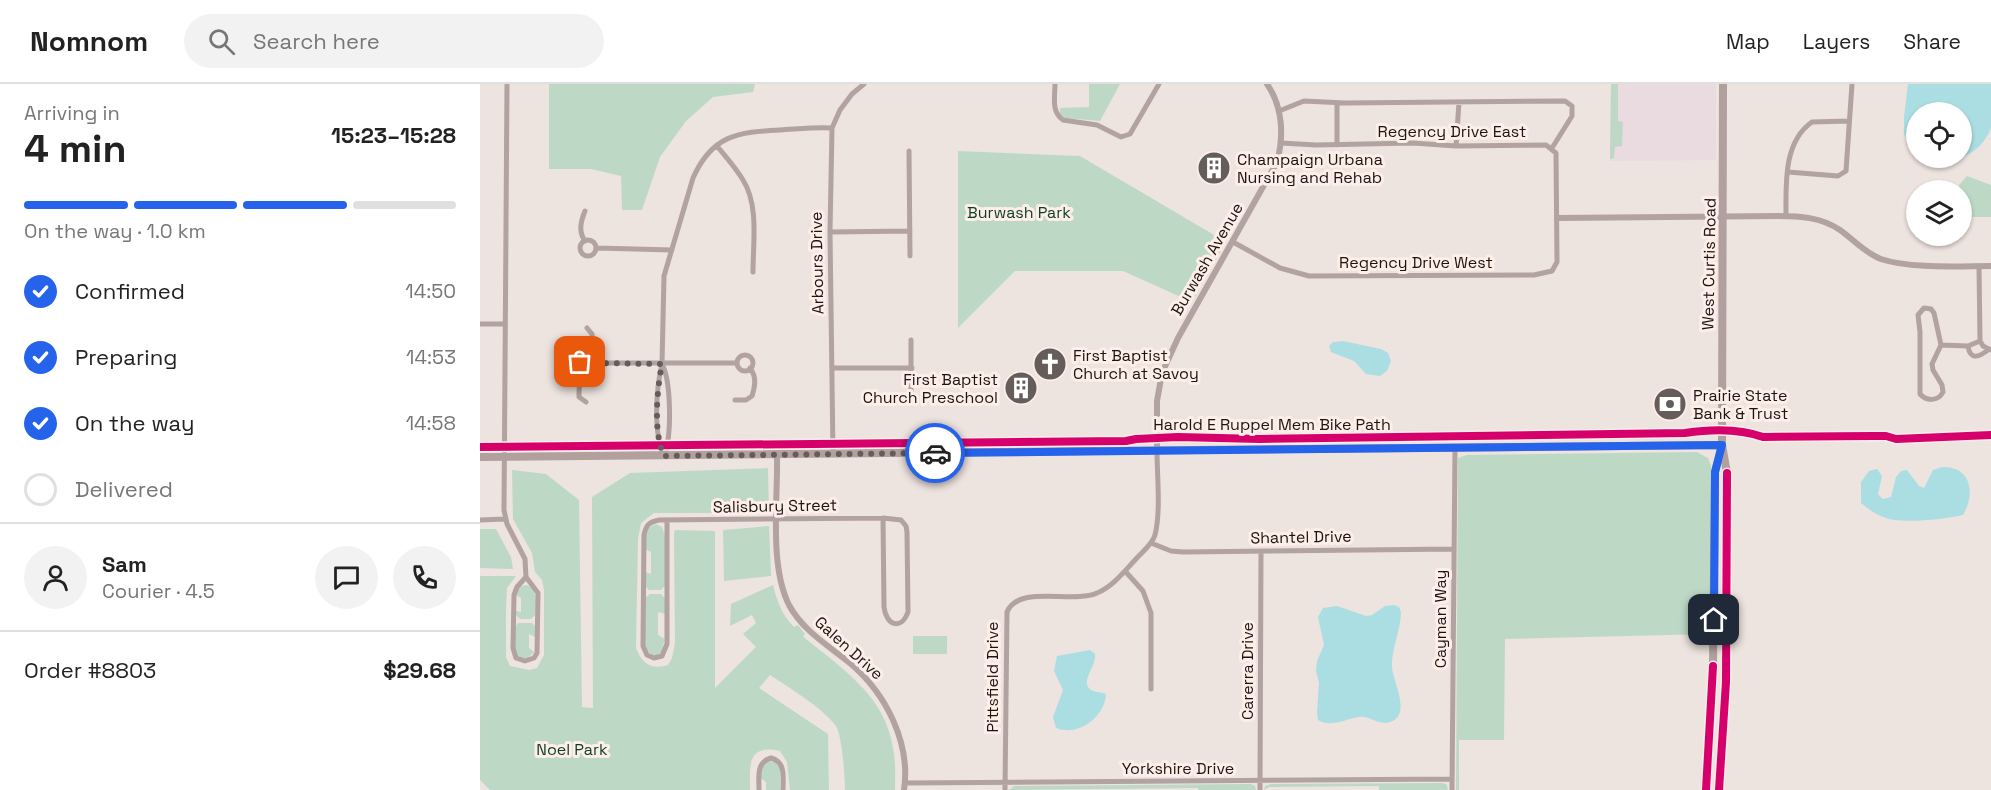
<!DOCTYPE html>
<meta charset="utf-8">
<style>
body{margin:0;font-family:"Space Grotesk",sans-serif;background:#f2f2f2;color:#222;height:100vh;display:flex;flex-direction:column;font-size:22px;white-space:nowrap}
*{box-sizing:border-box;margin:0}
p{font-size:20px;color:#767676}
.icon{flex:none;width:33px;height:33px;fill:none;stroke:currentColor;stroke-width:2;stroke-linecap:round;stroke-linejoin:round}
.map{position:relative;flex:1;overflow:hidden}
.panel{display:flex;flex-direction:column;background:#fff;width:480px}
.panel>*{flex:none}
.controls{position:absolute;left:1426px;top:18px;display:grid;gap:12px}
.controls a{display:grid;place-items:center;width:66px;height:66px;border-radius:50%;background:#fff;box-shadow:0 2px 4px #0004;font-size:30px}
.pin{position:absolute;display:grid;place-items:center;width:51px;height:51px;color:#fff;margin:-26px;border-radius:12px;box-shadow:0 3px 9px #0006}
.courier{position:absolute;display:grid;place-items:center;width:60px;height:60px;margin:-30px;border:4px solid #2563eb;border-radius:50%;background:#fff;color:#222;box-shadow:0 2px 8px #0007}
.summary em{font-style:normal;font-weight:800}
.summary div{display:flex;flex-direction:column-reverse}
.summary{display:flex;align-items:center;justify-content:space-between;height:102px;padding:0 24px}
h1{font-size:39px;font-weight:800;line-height:45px}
.bar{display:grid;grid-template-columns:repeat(4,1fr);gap:9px 6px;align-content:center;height:72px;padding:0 24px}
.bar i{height:8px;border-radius:4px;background:#e0e0e0}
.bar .on{background:#2563eb}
.bar p{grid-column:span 4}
.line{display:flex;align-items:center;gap:15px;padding:0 24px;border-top:2px solid #e0e0e0}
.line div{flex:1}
.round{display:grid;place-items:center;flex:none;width:63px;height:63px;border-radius:32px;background:#f2f2f2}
ol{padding:0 24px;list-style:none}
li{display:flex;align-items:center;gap:18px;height:66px}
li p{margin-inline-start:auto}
li .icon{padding:6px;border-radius:50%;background:#2563eb;color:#fff;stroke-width:4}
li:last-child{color:#767676}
li i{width:33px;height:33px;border:3px solid #e0e0e0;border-radius:50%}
header{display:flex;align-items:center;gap:36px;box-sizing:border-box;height:84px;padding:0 30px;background:#fff;border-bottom:2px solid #e0e0e0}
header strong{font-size:28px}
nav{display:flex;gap:33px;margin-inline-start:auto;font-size:21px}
.search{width:420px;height:54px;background:#f2f2f2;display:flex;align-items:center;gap:15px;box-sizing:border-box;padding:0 21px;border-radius:33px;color:#767676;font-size:22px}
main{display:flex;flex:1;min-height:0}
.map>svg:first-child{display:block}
.commercial{fill:#eadbe1}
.green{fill:#bdd9c6}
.water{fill:#abdee2}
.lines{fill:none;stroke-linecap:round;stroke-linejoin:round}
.minor{stroke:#b2a2a0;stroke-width:5}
.tertiary{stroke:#b2a2a0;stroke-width:6}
.secondary{stroke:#b1a09e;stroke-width:8}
.cycleway-casing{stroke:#feeee8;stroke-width:11}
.cycleway{stroke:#d6006c;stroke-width:8}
.done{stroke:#645d5a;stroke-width:6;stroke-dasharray:0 10.8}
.route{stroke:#2563eb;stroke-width:8}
.labels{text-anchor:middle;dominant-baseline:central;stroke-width:6;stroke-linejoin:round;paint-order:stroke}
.street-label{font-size:16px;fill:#1b1512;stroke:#feeee8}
.poi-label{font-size:16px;fill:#1b1512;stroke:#feeee8;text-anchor:start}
.park-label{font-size:16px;fill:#0a3d28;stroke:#feeee8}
</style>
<header>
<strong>Nomnom</strong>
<div class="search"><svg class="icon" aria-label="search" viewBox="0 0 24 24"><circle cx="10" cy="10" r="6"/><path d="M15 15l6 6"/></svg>Search here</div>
<nav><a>Map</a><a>Layers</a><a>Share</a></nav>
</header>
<main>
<section class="panel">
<div class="summary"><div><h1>4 min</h1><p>Arriving in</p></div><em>15:23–15:28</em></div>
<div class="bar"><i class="on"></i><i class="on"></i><i class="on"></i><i></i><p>On the way · 1.0 km</p></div>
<ol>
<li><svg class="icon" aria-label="check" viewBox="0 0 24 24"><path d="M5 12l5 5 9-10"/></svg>Confirmed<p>14:50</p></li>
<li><svg class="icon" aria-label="check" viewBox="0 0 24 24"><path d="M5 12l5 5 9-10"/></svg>Preparing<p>14:53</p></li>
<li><svg class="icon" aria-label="check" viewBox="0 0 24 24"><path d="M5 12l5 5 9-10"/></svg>On the way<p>14:58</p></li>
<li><i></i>Delivered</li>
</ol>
<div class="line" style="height:108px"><a class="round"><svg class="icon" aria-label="person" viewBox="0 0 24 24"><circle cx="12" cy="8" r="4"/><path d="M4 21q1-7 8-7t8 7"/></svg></a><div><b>Sam</b><p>Courier · 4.5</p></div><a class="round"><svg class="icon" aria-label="chat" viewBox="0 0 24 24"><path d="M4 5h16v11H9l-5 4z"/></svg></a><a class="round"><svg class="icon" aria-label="phone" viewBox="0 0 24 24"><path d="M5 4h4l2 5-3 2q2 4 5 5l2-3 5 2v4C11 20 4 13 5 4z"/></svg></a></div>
<div class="line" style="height:78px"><div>Order #8803</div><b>$29.68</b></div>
</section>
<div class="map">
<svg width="1511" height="706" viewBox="0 0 1511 706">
<rect width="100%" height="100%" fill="#ede3df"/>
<path class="commercial" d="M1131 0H1236V76L1130 77Z"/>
<path class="green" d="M69 0H275L273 8 233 13 206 37 180 73 162 126H142L141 92 111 85H69Z
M609 0H640L620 37 585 34 580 31V24L609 23Z
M1131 0H1138V37L1143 38 1142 62 1135 63 1134 74 1130 75Z
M478 67 600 72 746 158 712 218 643 187H535L478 244Z
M1487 92 1511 101V133H1482V106H1475Z
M1217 368 1228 374 1231 382 1230 550 1025 555 1024 656H979V706H976L978 374 987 371Z
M288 384 289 429H174L161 439 158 455 156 564C162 580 171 586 188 581L192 574 195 559 194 449 195 446 235 447V604L276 563 263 550 276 539 272 531 250 542 251 520 293 501C297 517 302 531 314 543L318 541 325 550 323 552 326 555C364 586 405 612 413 664 416 678 415 692 415 706H365C365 693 362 652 356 642 343 624 308 603 290 591L279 604 348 650 349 706H310L307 678 300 667C267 660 270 680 270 706H10L0 696V492H36L27 504 26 524V573L30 582 49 586 57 584 64 571V506L62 496 55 488 52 469 33 435 32 386 66 390 99 416 102 623 113 624 112 413 150 389Z
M176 440 182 443 185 452V502L181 506H169L165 502V488L171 490V468L165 465V452L168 444Z
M289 442 291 492 244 497 243 446Z
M0 445H16L31 473 33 485 0 484Z
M47 501C59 506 55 520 55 531L51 535H40L36 531V527L41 528V514L36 511V507L41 502Z
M170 510H181L185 514V530L178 528V551L185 555 181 569C173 574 170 570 165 564V514Z
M38 539H52L55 542V553L49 550V564L54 568 47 575 37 572C34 562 32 547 38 539Z
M433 552H467V570H433Z
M288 677 295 678 300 684V706H286V698L280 694 282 683Z
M963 699 967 701 968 706H899V702L789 703 784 706 785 702 791 700Z
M771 700 775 702 776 706H718V704L529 706 534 702Z"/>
<path class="water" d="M1428 0H1511C1511 11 1511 33 1511 43 1508 55 1494 71 1482 72V28H1437V72L1424 50V33Z
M863 257 901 265 908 269 911 277 907 287 900 292 886 290 874 277 851 268 849 262 853 258Z
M1462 383C1491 382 1496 409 1483 431 1466 435 1422 440 1406 434 1396 431 1388 425 1381 419V398L1389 387 1397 385 1402 392 1398 410 1403 415 1411 413 1416 393 1421 387 1427 386 1439 402 1444 404 1453 386Z
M914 521 919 523 921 528C921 546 911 565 912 583 913 598 932 631 910 638 899 642 889 631 879 633 865 635 851 644 838 636L837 628 839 599 836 587 837 577 844 561 838 533 843 524 857 522 886 532 892 531 905 522Z
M610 566 615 570C617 582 599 598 611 606 615 608 621 608 626 610 625 633 598 653 576 644L573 633 583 606 574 587 577 572Z"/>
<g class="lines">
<path class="minor" d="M27 0 24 426 27 440 45 475 46 493 58 509 57 569 54 574 45 577 36 574 33 564 34 511 37 503 46 493
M575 0C575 13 571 28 583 36L617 41 641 53 650 50 679 0
M799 27 824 17 865 19 1085 17 1092 22V32L1072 64
M857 61V19
M237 62C246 73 256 84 263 96 279 121 273 159 273 188
M976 62 979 18
M429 67 430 172
M1308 88 1358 92 1366 87 1372 0
M1306 132C1306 101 1303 58 1332 38L1369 37
M350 148 430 147
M100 164a8 8 0 1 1 16 0a8 8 0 1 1-16 0Z
M105 157C98 147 101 137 105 127
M753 158 800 184 829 192 1054 191 1072 187 1077 178 1076 69 1066 61 976 62 933 59 836 61 801 59
M117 164 192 166
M1499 182 1500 257 1503 262 1511 266
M1444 224 1451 225 1454 229 1461 261 1452 280 1453 286 1462 301 1463 308C1458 318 1446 317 1440 310V248L1438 231Z
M0 240H25
M107 244 112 250 113 265 111 272
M431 256V309
M1461 261 1488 262 1500 257
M1488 262C1490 277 1500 273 1509 265
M257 279a8 8 0 1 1 16 0a8 8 0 1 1-16 0Z
M100 279a8 8 0 1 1 16 0a8 8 0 1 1-16 0Z
M116 279H257
M183 282C191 300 192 353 184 372
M352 284H432
M105 286C99 294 99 303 99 313L106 318
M255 316H266L272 312C275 302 277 293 270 284
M353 370 350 148 352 44 360 26 372 10 384 0
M184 372C173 349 176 305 182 280L184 192 213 94C232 51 258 48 300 46 318 45 335 43 352 44
M403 434 421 436 426 442 427 448 428 528C421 547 406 541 404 523Z
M0 436 25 435
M187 436V560L182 572 174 574 167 571 163 562 164 451C166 441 169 438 179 436L403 434
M671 459 691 467 703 468 974 465
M645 487 663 507 671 529V605
M425 699 972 695
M279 706C279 693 276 678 291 674 306 678 303 693 303 706
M525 706 527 528C539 500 592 520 617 509 632 503 644 488 655 476 662 468 672 461 675 451 681 427 677 392 677 367
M780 706 781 467
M972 706 975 365"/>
<path class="tertiary" d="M1077 134 1298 132C1319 132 1341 133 1360 146 1374 156 1385 169 1401 175 1430 185 1480 182 1511 182
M677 367V317L682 289 698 254 797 78C804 52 803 23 787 0
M297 371C298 416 289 481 309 521 323 547 349 562 371 580 406 610 431 659 424 706"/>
<path class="secondary" d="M0 373 1242 361
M1226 706 1233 582 1235 388 1241 365
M1239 706 1246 598 1247 389 1242 361 1243 0"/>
<g class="cycleway-casing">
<path id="cycleway" d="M0 363 646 357 656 355 698 353 780 355 1205 349C1231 345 1258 344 1283 353L1391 352H1406L1416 355 1511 351
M1226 706 1233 582
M1239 706 1246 598 1247 389"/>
</g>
<use href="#cycleway" class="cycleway"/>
</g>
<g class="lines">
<path class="done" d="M100 278C102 272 107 270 112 273L116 279 182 280C177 305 173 349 184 372L455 369"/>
<path class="route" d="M455 369 1242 361 1235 388 1234 536"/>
</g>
<defs>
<g id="building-disc" transform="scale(1.725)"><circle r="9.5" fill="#645d5a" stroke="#feeee8"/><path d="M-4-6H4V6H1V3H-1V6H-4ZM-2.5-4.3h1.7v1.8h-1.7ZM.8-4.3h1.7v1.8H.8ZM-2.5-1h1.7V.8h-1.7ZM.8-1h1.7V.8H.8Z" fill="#fff"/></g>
<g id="church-disc" transform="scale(1.725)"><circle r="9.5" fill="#645d5a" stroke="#feeee8"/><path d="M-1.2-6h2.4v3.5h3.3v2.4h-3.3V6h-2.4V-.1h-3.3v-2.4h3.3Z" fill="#fff"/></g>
<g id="bank-disc" transform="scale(1.725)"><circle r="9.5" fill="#645d5a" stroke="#feeee8"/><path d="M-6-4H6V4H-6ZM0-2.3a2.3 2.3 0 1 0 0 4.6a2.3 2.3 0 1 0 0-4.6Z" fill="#fff"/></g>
</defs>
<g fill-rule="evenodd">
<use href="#building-disc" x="734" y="84"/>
<use href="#church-disc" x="570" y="280"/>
<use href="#building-disc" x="541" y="304"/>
<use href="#bank-disc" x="1190" y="320"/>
</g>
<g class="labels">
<g class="street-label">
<text x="972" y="47">Regency Drive East</text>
<text transform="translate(727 175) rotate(-60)">Burwash Avenue</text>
<text x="936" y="178">Regency Drive West</text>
<text transform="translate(337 179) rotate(-91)">Arbours Drive</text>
<text transform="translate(1229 180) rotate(-89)">West Curtis Road</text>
<text x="792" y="340">Harold E Ruppel Mem Bike Path</text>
<text transform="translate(295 422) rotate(-1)">Salisbury Street</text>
<text transform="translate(821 453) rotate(-1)">Shantel Drive</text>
<text transform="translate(960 535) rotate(-90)">Cayman Way</text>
<text transform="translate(369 564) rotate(42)">Galen Drive</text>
<text transform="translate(767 587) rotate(-90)">Carerra Drive</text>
<text transform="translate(512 593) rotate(-90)">Pittsfield Drive</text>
<text x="698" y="684">Yorkshire Drive</text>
</g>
<g class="poi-label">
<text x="757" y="75">Champaign Urbana<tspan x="757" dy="18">Nursing and Rehab</tspan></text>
<text x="593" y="271">First Baptist<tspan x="593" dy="18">Church at Savoy</tspan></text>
<text x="518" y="295" text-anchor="end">First Baptist<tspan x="518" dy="18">Church Preschool</tspan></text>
<text x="1213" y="311">Prairie State<tspan x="1213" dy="18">Bank &amp; Trust</tspan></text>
</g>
<g class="park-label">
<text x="539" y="128">Burwash Park</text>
<text x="92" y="665">Noel Park</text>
</g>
</g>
</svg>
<div class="controls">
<a><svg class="icon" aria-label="locate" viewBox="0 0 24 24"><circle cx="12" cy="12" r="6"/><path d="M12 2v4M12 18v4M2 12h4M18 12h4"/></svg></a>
<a><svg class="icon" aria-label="layers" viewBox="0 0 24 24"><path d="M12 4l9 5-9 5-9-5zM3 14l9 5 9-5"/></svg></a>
</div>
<div class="pin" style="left:100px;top:278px;background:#ea580c"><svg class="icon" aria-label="bag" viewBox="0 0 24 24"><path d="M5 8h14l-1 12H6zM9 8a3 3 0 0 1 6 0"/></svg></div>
<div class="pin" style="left:1234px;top:536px;background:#1f2937"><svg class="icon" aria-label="home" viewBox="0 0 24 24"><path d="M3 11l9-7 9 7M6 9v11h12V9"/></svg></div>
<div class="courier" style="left:455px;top:369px"><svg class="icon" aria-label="car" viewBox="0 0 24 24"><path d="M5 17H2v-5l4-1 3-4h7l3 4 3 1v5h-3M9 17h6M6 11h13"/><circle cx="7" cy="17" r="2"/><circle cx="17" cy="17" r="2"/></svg></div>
</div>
</main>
